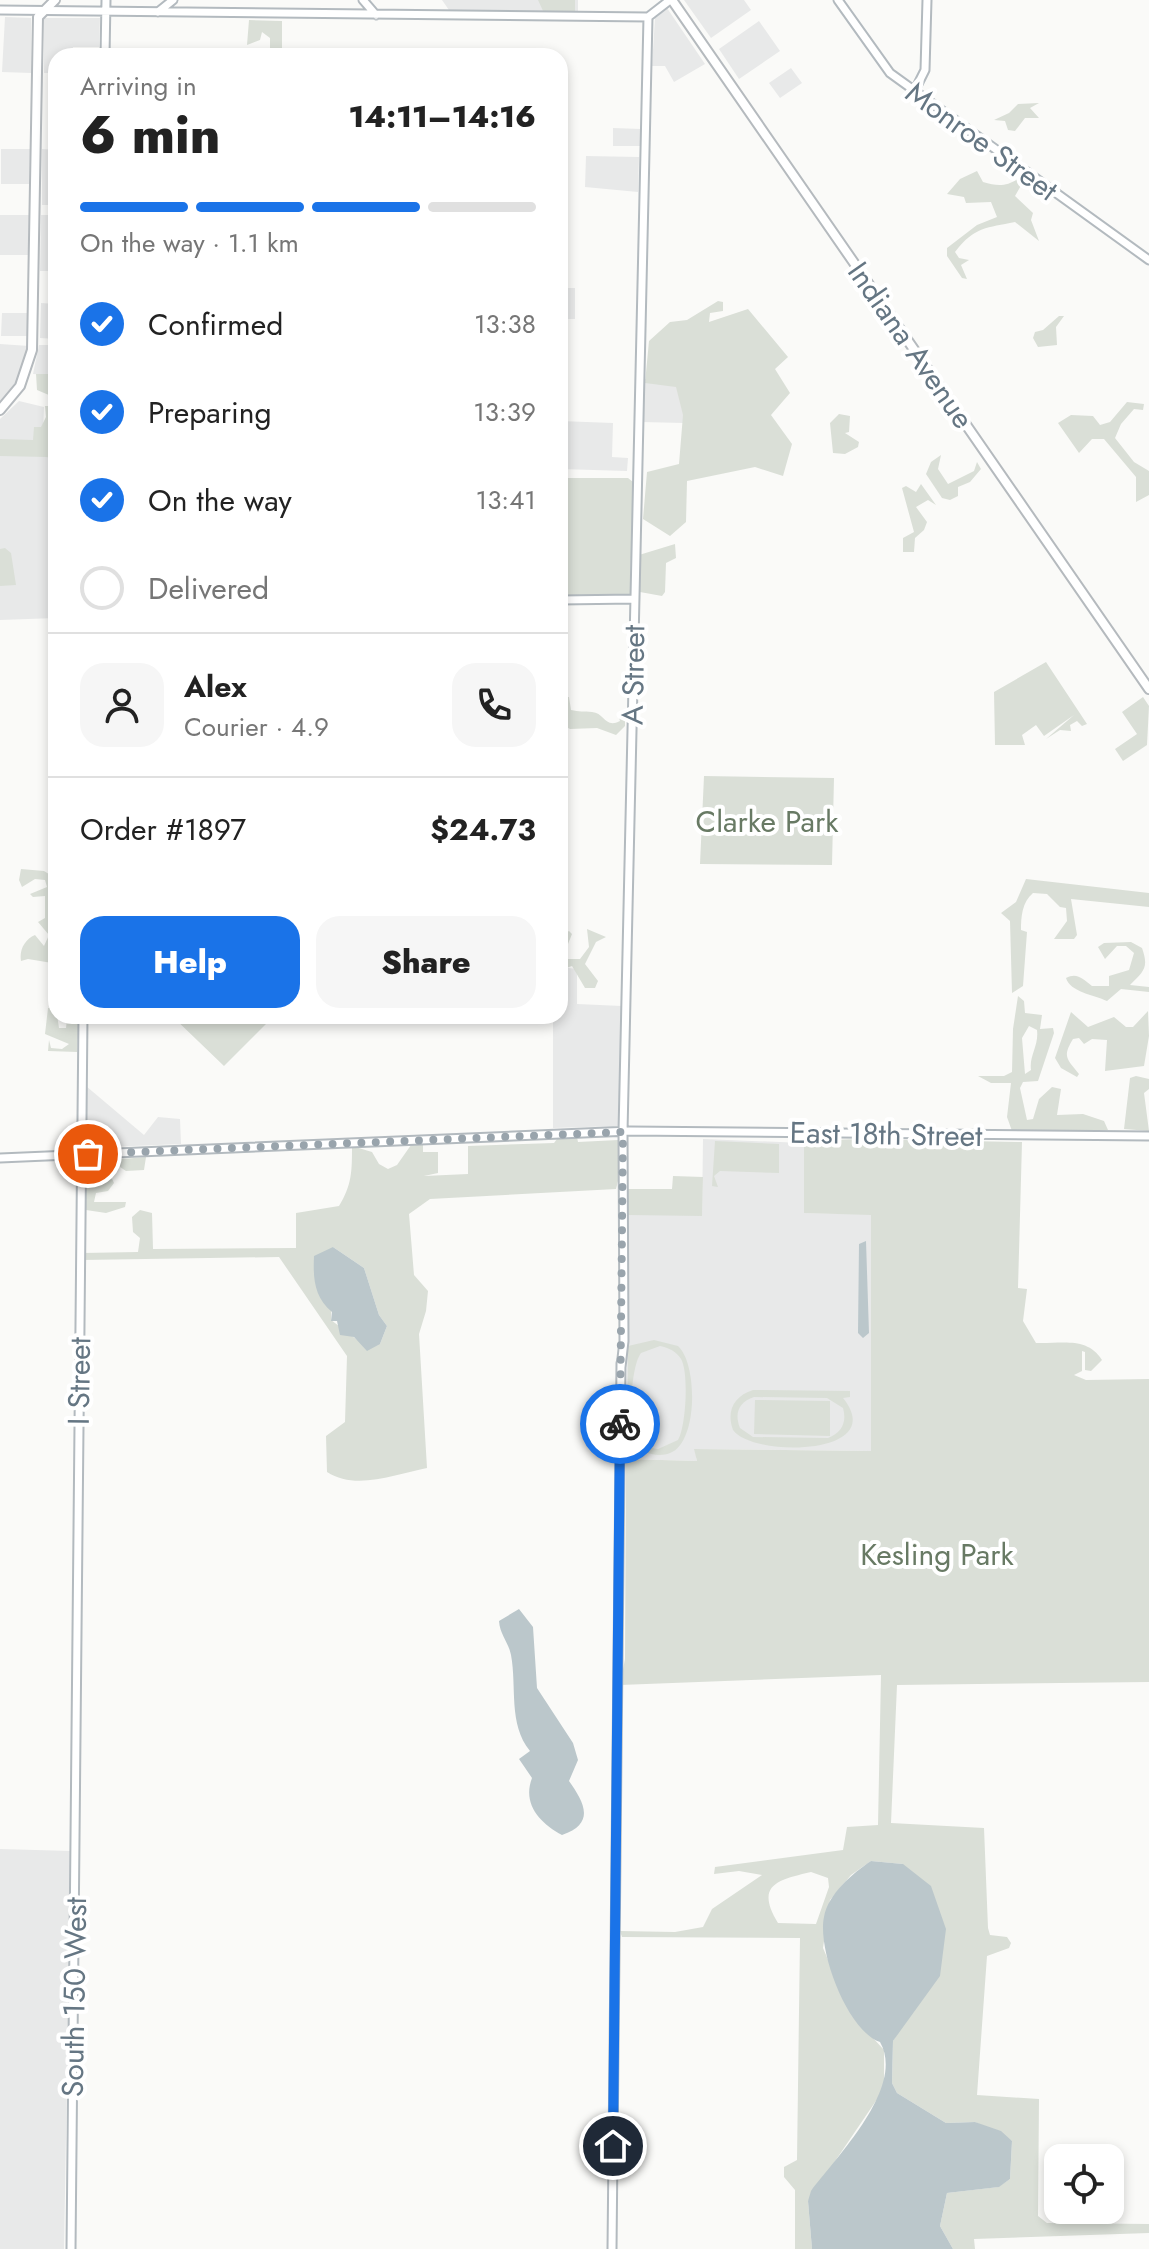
<!DOCTYPE html>
<meta charset="utf-8">
<style>
body{margin:0;font-family:Jost,sans-serif;background:#f6f6f6;color:#222;height:100vh;display:flex;flex-direction:column;font-size:30px;white-space:nowrap}
*{box-sizing:border-box;margin:0}
p{font-size:26px;color:#767676}
.icon{flex:none;width:44px;height:44px;fill:none;stroke:currentColor;stroke-width:2;stroke-linecap:round;stroke-linejoin:round}
.map{position:relative;flex:1;overflow:hidden}
.details{position:absolute;left:48px;top:48px;width:520px;height:976px;display:flex;flex-direction:column;background:#fff;border-radius:24px;box-shadow:0 4px 12px #0003}
.details>*{flex:none}
.controls{position:absolute;left:1044px;top:2144px;display:grid;gap:16px}
.controls a{display:grid;place-items:center;width:80px;height:80px;border-radius:16px;background:#fff;box-shadow:0 4px 12px #0003;font-size:40px}
.pin{position:absolute;display:grid;place-items:center;width:68px;height:68px;color:#fff;margin:-34px;border:4px solid #fff;border-radius:50%;box-shadow:0 2px 8px #0007}
.courier{position:absolute;display:grid;place-items:center;width:80px;height:80px;margin:-40px;border:6px solid #1a73e8;border-radius:50%;background:#fff;color:#222;box-shadow:0 2px 10px #0007}
.head em{font-style:normal;font-weight:800}
.head div{display:flex;flex-direction:column-reverse}
.head{display:flex;align-items:center;justify-content:space-between;height:136px;padding:0 32px}
h1{font-size:52px;font-weight:800;line-height:60px}
.bar{display:grid;grid-template-columns:repeat(4,1fr);gap:12px 8px;align-content:center;height:96px;padding:0 32px}
.bar i{height:10px;border-radius:6px;background:#e0e0e0}
.bar .current{background:#1a73e8}
.bar p{grid-column:span 4}
.line{display:flex;align-items:center;gap:20px;padding:0 32px;border-top:2px solid #e0e0e0}
.line div{flex:1}
.round{display:grid;place-items:center;flex:none;width:84px;height:84px;border-radius:24px;background:#f6f6f6}
ol{padding:0 32px;list-style:none}
li{display:flex;align-items:center;gap:24px;height:88px}
li p{margin-inline-start:auto}
li .icon{padding:8px;border-radius:50%;background:#1a73e8;color:#fff;stroke-width:4}
li:last-child{color:#767676}
li i{width:44px;height:44px;border:4px solid #e0e0e0;border-radius:50%}
.cta{display:flex;gap:16px;margin-top:auto;padding:16px 32px}
.cta a{flex:1;height:92px;border-radius:24px;background:#1a73e8;color:#fff;font-size:32px;font-weight:800;line-height:92px;text-align:center}
.cta a+a{background:#f6f6f6;color:#222}
.map>svg:first-child{display:block}
.built{fill:#e8e9e9}
.green{fill:#dadfd7;fill-rule:evenodd}
.water{fill:#bbc7cb}
.lines{fill:none;stroke-linecap:round;stroke-linejoin:round}
.secondary-casing{stroke:#b3babf;stroke-width:11}
.primary-casing{stroke:#b5babe;stroke-width:12}
.secondary{stroke:#fff;stroke-width:7}
.primary{stroke:#fff;stroke-width:8}
.done{stroke:#99a4ac;stroke-width:8;stroke-dasharray:0 14.4}
.route{stroke:#1a73e8;stroke-width:10}
.labels{text-anchor:middle;dominant-baseline:central;stroke-width:8;stroke-linejoin:round;paint-order:stroke}
.street-label{font-size:30px;fill:#657683;stroke:#fff}
.park-label{font-size:30px;fill:#687a64;stroke:#fff}
</style>
<div class="map">
<svg width="1149" height="2249" viewBox="0 0 1149 2249">
<rect width="100%" height="100%" fill="#fafaf8"/>
<path class="built" d="M442 0H578V15L451 13Z
M684 0H744L751 10 711 38Z
M667 8 705 64 674 82 665 66H652L655 18Z
M5 17 31 18V73L2 72Z
M44 18H100L99 47H73L72 56H56V73H44Z
M759 21 780 51 739 79 719 49Z
M791 68 802 83 780 98 769 83Z
M613 128 641 129 640 146H613Z
M1 149H30L29 184H1Z
M42 149 56 150V205H42Z
M586 156 639 157 638 192 585 187Z
M0 215H29L28 255H0Z
M41 215H56V271H40Z
M560 288H575V319H560Z
M41 303 56 304V339L40 338Z
M2 313H27V336H1Z
M0 344 29 346 19 377 0 404Z
M39 345H56V375L33 374Z
M642 379 685 380 684 423 641 422Z
M19 401 44 407 42 455 56 456V618L0 620V419Z
M560 421 613 423 612 457 628 458 627 471 560 469Z
M560 967 577 969V1004L622 1006 618 1126 553 1128V1016H560Z
M86 1086 144 1135 158 1117 180 1119 181 1144 85 1148Z
M703 1139 804 1143V1213L871 1214V1451L695 1449 697 1461 626 1459 628 1215H702Z
M0 1849 71 1851 64 2249H0Z"/>
<path class="green" d="M538 0H575V13H544Z
M249 20 282 21V50L270 49V38L262 32 260 40 247 45Z
M1039 103 1030 108 1039 118H1025L1015 131 1008 130 1005 121 994 120 1009 113 1018 104Z
M977 171 983 182C997 186 1005 187 1018 179L1023 182 1015 196 1033 213 1031 220 1039 241 1015 222C987 228 975 226 955 252L959 258 969 260 961 265 967 279 962 278 947 256V248L977 225 997 217 991 202 966 203 964 197 947 194 960 179Z
M718 301 723 302V311L710 313 709 322 748 309 788 357 775 369 790 393 771 415 792 444 783 476 755 467 687 481 686 522 670 536 643 519 647 472 679 464 683 415 676 387 645 383 649 341 670 322 687 320Z
M1059 316H1064L1056 327 1057 345 1038 347 1033 338 1035 332 1043 330Z
M36 374H56V398L37 390Z
M1127 402 1144 404 1143 410 1134 409 1121 424 1115 438 1134 462 1149 471V495L1136 502V477L1104 439H1092L1079 453 1058 423 1071 415 1093 416 1100 425 1110 422Z
M45 406H56V465L53 458 46 457 0 456V439L33 440 34 427H41L46 417Z
M839 414 850 416 849 432 845 433 859 442 858 447 845 454 833 453 830 423Z
M941 455 938 469 948 484 974 471 977 462 981 469 970 482 958 487V496L950 500 942 498 926 474 931 462Z
M560 478H628L633 482 630 594 560 598Z
M921 484 936 505 928 500 916 507 927 522 924 530 915 538 914 552H903V538L914 532 902 488 906 486 916 492Z
M675 544 676 558 666 563 665 592 662 596 640 592 639 555Z
M5 548 11 553 16 585 0 586V549Z
M1046 662 1087 724 1082 726 1077 721 1070 725 1071 731 1060 730 1046 739 1074 715 1044 736 1036 725 1022 735 1025 745H995L994 692Z
M563 697H569L571 710C579 712 584 711 592 712 605 713 605 729 620 721L618 715 625 714V726L616 735 597 728 570 729 564 726Z
M1143 697 1149 706 1147 745 1123 761 1115 749 1137 734 1122 712Z
M704 776 834 778 832 865 700 864Z
M21 869 44 871 52 876 49 891 56 894 50 906 56 920V959L52 963 28 959 21 961C19 950 25 939 35 935L44 946 49 935 38 922 45 918V896L33 897 30 894 47 887 45 880 35 879 22 887 19 880Z
M1026 879 1149 893V907L1071 899 1077 935 1074 939H1054L1067 921 1066 908 1060 907 1047 894 1033 893C1022 902 1021 917 1021 930L1027 932 1023 986 1012 993 1010 921 1001 913 1016 902Z
M587 929 606 937 596 942 585 964 598 981 595 988H585L572 966 560 970V936L569 931 572 934 562 959H580L589 947Z
M1131 942 1142 948C1149 968 1144 971 1130 985L1149 987V992L1121 989 1107 1001C1094 995 1070 992 1066 978 1077 972 1083 979 1092 986H1109V976L1129 970 1134 953 1126 946H1117L1105 959 1098 947 1104 943Z
M1018 996 1024 1001 1025 1013 1042 1015 1040 1029 1053 1028 1054 1033 1038 1081 1023 1082 1020 1088 1027 1120 1033 1119 1039 1099 1052 1087 1061 1089 1057 1115 1083 1114 1104 1121 1108 1130 1012 1131 1007 1117 1011 1083H991L978 1076H1004L1012 1072 1013 1029ZM1029 1026 1037 1030C1039 1046 1029 1055 1031 1070L1025 1074 1022 1038Z
M48 1008H56L59 1028H66L67 1018 79 1019 77 1052 48 1051 49 1040 51 1048 62 1049 69 1044 45 1034Z
M1148 1011 1149 1036 1144 1066 1105 1071 1107 1040 1092 1039 1084 1044 1079 1038 1073 1039C1062 1057 1067 1059 1079 1074L1077 1077 1061 1068 1055 1058 1071 1012 1088 1027 1114 1017 1126 1027H1133Z
M172 1016H274L224 1066Z
M1136 1076 1149 1079V1089L1144 1093 1149 1131 1124 1129 1130 1078Z
M577 1137 578 1142 618 1140 619 1177 616 1189 430 1199 409 1214 414 1275 428 1291 426 1311 419 1334 427 1468C396 1474 356 1491 327 1472L326 1436 345 1422 347 1356 279 1257 82 1260V1253L138 1252 140 1238 133 1232 132 1217 140 1210 152 1213 153 1249 296 1248V1213L339 1206C352 1185 352 1171 352 1146L372 1152 379 1164 388 1169 397 1165 411 1145 423 1144V1152H438V1173L424 1176 468 1174V1146L554 1143 557 1139ZM333 1247 364 1268 379 1315 387 1326 380 1344 360 1342 331 1320Z
M860 1139 1022 1142 1018 1288 1027 1289 1023 1321 1036 1343C1061 1344 1087 1336 1102 1360L1091 1371 1085 1370V1352L1082 1351V1371L1074 1375 1086 1380 1149 1379V1682L897 1685 891 1823 984 1828 988 1928 990 1935 1007 1937 1011 1943 1009 1948 987 1956 977 2095 1039 2099 1038 2216 1047 2223 1149 2224V2233L974 2239 975 2249H953L940 2226 947 2193 998 2187 1010 2179 1012 2141 975 2122 946 2123 897 2093 892 2083 893 2041 900 2029 903 1864 871 1861 851 1875 830 1900 823 1948 852 2015 884 2050V2089L808 2201 812 2249H795V2190L784 2177V2167L797 2160 800 1938 622 1937 620 1931 675 1932 703 1927 712 1909 762 1875 739 1871 714 1874 715 1867 843 1850 847 1827 878 1825 881 1675 620 1685 625 1659 626 1459 697 1461 694 1449 871 1451V1215L804 1213V1141ZM811 1872 828 1878 829 1887 816 1924 778 1923C755 1885 777 1880 811 1872Z
M715 1141 779 1144V1173L720 1171 714 1176 718 1187 712 1186Z
M146 1157 144 1170 126 1171 111 1161 105 1164 114 1183 108 1191 96 1193 94 1202H126L125 1207 106 1213 86 1210 84 1167 87 1162Z
M673 1176 703 1177 702 1216 628 1215V1189H672Z
M654 1340 678 1346C698 1364 698 1443 670 1453 655 1459 642 1449 627 1449L628 1346ZM660 1346C669 1348 676 1351 681 1359 689 1372 686 1427 678 1440L658 1449C649 1448 641 1445 636 1436 628 1422 631 1366 641 1353Z
M753 1390 850 1391V1397L843 1398C890 1456 753 1458 733 1430 726 1411 734 1396 753 1390ZM754 1397 827 1398 843 1408C847 1422 842 1433 828 1438L753 1437 740 1428C734 1413 739 1402 754 1397Z
M755 1400 830 1401V1436L754 1434Z"/>
<path class="water" d="M866 1241 869 1333 863 1338 858 1333 859 1244Z
M333 1247 364 1268 379 1315 387 1326 380 1344 367 1351 354 1337 340 1335 337 1321H331L332 1312C314 1297 313 1278 314 1256Z
M519 1609 533 1627 537 1688 573 1743 578 1760 569 1781C583 1801 597 1823 562 1835 540 1823 522 1804 532 1778L519 1759 530 1751C508 1724 517 1687 511 1655 508 1641 500 1635 499 1621Z
M871 1861 903 1864 931 1886 946 1929 940 1976 893 2041 892 2083 897 2093 946 2123 975 2122 1001 2131 1012 2141 1010 2179 999 2187 947 2193 940 2226 953 2249H812L808 2201 811 2191C837 2156 906 2087 880 2042 847 2031 817 1949 824 1917 828 1894 853 1873 871 1861Z"/>
<g class="lines">
<g class="secondary-casing">
<path id="secondary" d="M363 0 376 15
M838 0 890 73 1149 260
M0 10 648 17
M158 12 173 0
M648 17 670 0
M105 56 106 0
M914 92 925 70 927 0
M560 600 634 599
M0 1158 630 1131 1149 1136
M621 1367 624 1341 623 1132 648 17
M71 2249 83 1016
M612 2249 621 1363"/>
</g>
<g class="primary-casing">
<path id="primary" d="M672 0 1149 689
M0 410 20 386 32 350 38 17 55 0"/>
</g>
<use href="#secondary" class="secondary"/>
<use href="#primary" class="primary"/>
</g>
<g class="lines">
<path class="done" d="M88 1154 623 1132 620 1424"/>
<path class="route" d="M613 2146 620 1424"/>
</g>
<g class="labels">
<g class="street-label">
<text transform="translate(982 141) rotate(36)">Monroe Street</text>
<text transform="translate(911 345) rotate(55)">Indiana Avenue</text>
<text transform="translate(633 675) rotate(-89)">A Street</text>
<text transform="translate(886 1134) rotate(1)">East 18th Street</text>
<text transform="translate(79 1381) rotate(-89)">I Street</text>
<text transform="translate(74 1997) rotate(-89)">South 150 West</text>
</g>
<g class="park-label">
<text x="767" y="821">Clarke Park</text>
<text x="937" y="1554">Kesling Park</text>
</g>
</g>
</svg>
<div class="controls">
<a><svg class="icon" aria-label="locate" viewBox="0 0 24 24"><circle cx="12" cy="12" r="6"/><path d="M12 2v4M12 18v4M2 12h4M18 12h4"/></svg></a>
</div>
<div class="pin" style="left:88px;top:1154px;background:#ea580c"><svg class="icon" aria-label="bag" viewBox="0 0 24 24"><path d="M5 8h14l-1 12H6zM9 8a3 3 0 0 1 6 0"/></svg></div>
<div class="pin" style="left:613px;top:2146px;background:#1f2937"><svg class="icon" aria-label="home" viewBox="0 0 24 24"><path d="M3 11l9-7 9 7M6 9v11h12V9"/></svg></div>
<div class="courier" style="left:620px;top:1424px"><svg class="icon" aria-label="bike" viewBox="0 0 24 24"><circle cx="6" cy="16" r="4"/><circle cx="18" cy="16" r="4"/><path d="M6 16l4-8h5l3 8M10 8l3 8H6M13 5h3"/></svg></div>
<section class="details">
<div class="head"><div><h1>6 min</h1><p>Arriving in</p></div><em>14:11–14:16</em></div>
<div class="bar"><i class="current"></i><i class="current"></i><i class="current"></i><i></i><p>On the way · 1.1 km</p></div>
<ol>
<li><svg class="icon" aria-label="check" viewBox="0 0 24 24"><path d="M5 12l5 5 9-10"/></svg>Confirmed<p>13:38</p></li>
<li><svg class="icon" aria-label="check" viewBox="0 0 24 24"><path d="M5 12l5 5 9-10"/></svg>Preparing<p>13:39</p></li>
<li><svg class="icon" aria-label="check" viewBox="0 0 24 24"><path d="M5 12l5 5 9-10"/></svg>On the way<p>13:41</p></li>
<li><i></i>Delivered</li>
</ol>
<div class="line" style="height:144px"><a class="round"><svg class="icon" aria-label="person" viewBox="0 0 24 24"><circle cx="12" cy="8" r="4"/><path d="M4 21q1-7 8-7t8 7"/></svg></a><div><b>Alex</b><p>Courier · 4.9</p></div><a class="round"><svg class="icon" aria-label="phone" viewBox="0 0 24 24"><path d="M5 4h4l2 5-3 2q2 4 5 5l2-3 5 2v4C11 20 4 13 5 4z"/></svg></a></div>
<div class="line" style="height:104px"><div>Order #1897</div><b>$24.73</b></div>
<div class="cta"><a>Help</a><a>Share</a></div>
</section>
</div>
